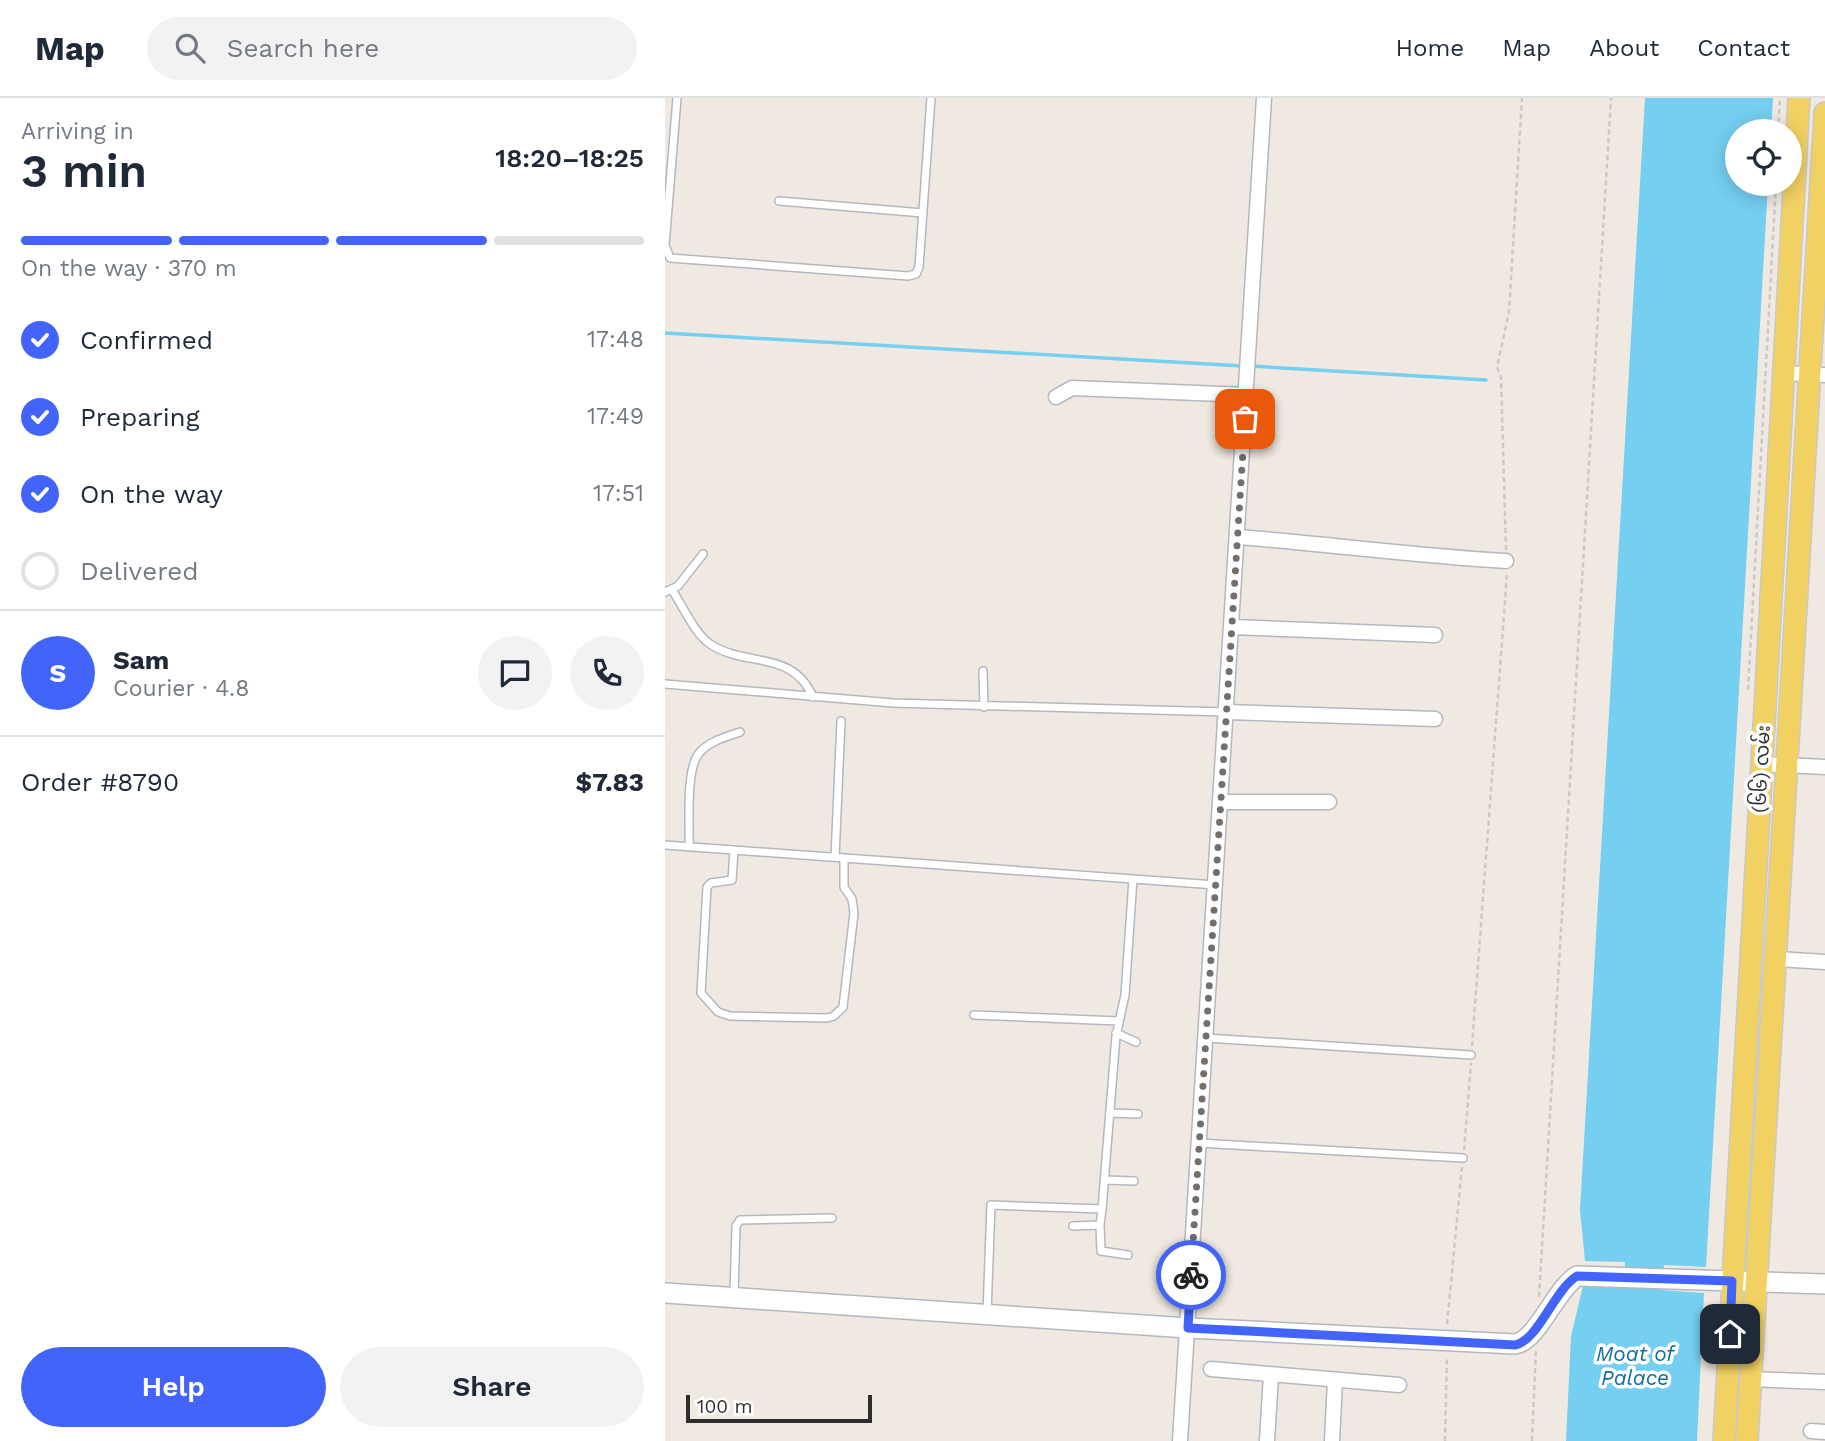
<!DOCTYPE html>
<meta charset="utf-8">
<style>
body{margin:0;font-family:"Work Sans","Noto Sans Myanmar",sans-serif;background:#f2f2f3;color:#1f2937;height:100vh;display:flex;flex-direction:column;font-size:26px;white-space:nowrap}
*{box-sizing:border-box;margin:0}
p{font-size:23px;color:#747a83}
.icon{flex:none;width:38px;height:38px;fill:none;stroke:currentColor;stroke-width:2;stroke-linecap:round;stroke-linejoin:round}
.map{position:relative;flex:1;overflow:hidden}
.drawer{display:flex;flex-direction:column;background:#fff;width:665px}
.drawer>*{flex:none}
.tools{position:absolute;left:1060px;top:21px;display:grid;gap:14px}
.tools a{display:grid;place-items:center;width:77px;height:77px;border-radius:50%;background:#fff;box-shadow:0 4px 18px #0003;font-size:35px}
.scale{position:absolute;left:21px;bottom:18px;width:186px;box-sizing:border-box;padding-left:7px;border:4px solid #2e2e2e;border-top:0;font-size:19px;line-height:24px;white-space:nowrap;color:#2e2e2e;-webkit-text-stroke:5px #fff;paint-order:stroke}
.pin{position:absolute;display:grid;place-items:center;width:60px;height:60px;color:#fff;margin:-30px;border-radius:14px;box-shadow:0 4px 10px #0006}
.courier{position:absolute;display:grid;place-items:center;width:70px;height:70px;margin:-35px;border:5px solid #4264fb;border-radius:50%;background:#fff;color:#222;box-shadow:0 2px 9px #0007}
.overview em{font-style:normal;font-weight:600}
.overview div{display:flex;flex-direction:column-reverse}
.overview{display:flex;align-items:center;justify-content:space-between;height:119px;padding:0 21px}
h1{font-size:46px;font-weight:600;line-height:52px}
.bar{display:grid;grid-template-columns:repeat(4,1fr);gap:10px 7px;align-content:center;height:84px;padding:0 21px}
.bar i{height:9px;border-radius:5px;background:#e0e1e3}
.bar .on{background:#4264fb}
.bar p{grid-column:span 4}
.line{display:flex;align-items:center;gap:18px;padding:0 21px;border-top:2px solid #e0e1e3}
.line div{flex:1}
.round{display:grid;place-items:center;flex:none;width:74px;height:74px;border-radius:37px;background:#f2f2f3}
ol{padding:0 21px;list-style:none}
li{display:flex;align-items:center;gap:21px;height:77px}
li p{margin-inline-start:auto}
li .icon{padding:7px;border-radius:50%;background:#4264fb;color:#fff;stroke-width:4}
li:last-child{color:#747a83}
li i{width:38px;height:38px;border:4px solid #e0e1e3;border-radius:50%}
.action{display:flex;gap:14px;margin-top:auto;padding:14px 21px}
.action a{flex:1;height:80px;border-radius:42px;background:#4264fb;color:#fff;font-size:28px;font-weight:600;line-height:80px;text-align:center}
.action a+a{background:#f2f2f3;color:#1f2937}
header{display:flex;align-items:center;gap:42px;box-sizing:border-box;height:98px;padding:0 35px;background:#fff;border-bottom:2px solid #e0e1e3}
header strong{font-size:33px}
nav{display:flex;gap:38px;margin-inline-start:auto;font-size:24px}
.search{width:490px;height:63px;background:#f2f2f3;display:flex;align-items:center;gap:18px;box-sizing:border-box;padding:0 24px;border-radius:38px;color:#747a83;font-size:26px}
main{display:flex;flex:1;min-height:0}
.map>svg:first-child{display:block}
.water{fill:#75cff0}
.lines{fill:none;stroke-linecap:round;stroke-linejoin:round}
.stream{stroke:#75cff0;stroke-width:3.5}
.lane-casing{stroke:#b4b7c1;stroke-width:10}
.street-casing{stroke:#b4b7c1;stroke-width:17}
.secondary-casing{stroke:#b4b7c1;stroke-width:22}
.primary-casing{stroke:#c9c9c9;stroke-width:24}
.path{stroke:#c9c9c9;stroke-width:2.5;stroke-dasharray:5 3.5;stroke-linecap:butt}
.lane{stroke:#fff;stroke-width:7}
.street{stroke:#fff;stroke-width:14}
.secondary{stroke:#fff;stroke-width:19}
.primary{stroke:#f2d163;stroke-width:21}
.done{stroke:#726f6d;stroke-width:7;stroke-dasharray:0 12.6}
.route{stroke:#4264fb;stroke-width:9}
.labels{text-anchor:middle;dominant-baseline:central;stroke-width:7;stroke-linejoin:round;paint-order:stroke}
.street-label{font-size:19px;fill:#2e2e2e;stroke:#fff}
.water-label{font-size:21px;font-style:italic;fill:#0d6fa3;stroke:#fff}
</style>
<header>
<strong>Map</strong>
<div class="search"><svg class="icon" aria-label="search" viewBox="0 0 24 24"><circle cx="10" cy="10" r="6"/><path d="M15 15l6 6"/></svg>Search here</div>
<nav><a>Home</a><a>Map</a><a>About</a><a>Contact</a></nav>
</header>
<main>
<section class="drawer">
<div class="overview"><div><h1>3 min</h1><p>Arriving in</p></div><em>18:20–18:25</em></div>
<div class="bar"><i class="on"></i><i class="on"></i><i class="on"></i><i></i><p>On the way · 370 m</p></div>
<ol>
<li><svg class="icon" aria-label="check" viewBox="0 0 24 24"><path d="M5 12l5 5 9-10"/></svg>Confirmed<p>17:48</p></li>
<li><svg class="icon" aria-label="check" viewBox="0 0 24 24"><path d="M5 12l5 5 9-10"/></svg>Preparing<p>17:49</p></li>
<li><svg class="icon" aria-label="check" viewBox="0 0 24 24"><path d="M5 12l5 5 9-10"/></svg>On the way<p>17:51</p></li>
<li><i></i>Delivered</li>
</ol>
<div class="line" style="height:126px"><b class="round" style="background:#4264fb;color:#fff">S</b><div><b>Sam</b><p>Courier · 4.8</p></div><a class="round"><svg class="icon" aria-label="chat" viewBox="0 0 24 24"><path d="M4 5h16v11H9l-5 4z"/></svg></a><a class="round"><svg class="icon" aria-label="phone" viewBox="0 0 24 24"><path d="M5 4h4l2 5-3 2q2 4 5 5l2-3 5 2v4C11 20 4 13 5 4z"/></svg></a></div>
<div class="line" style="height:91px"><div>Order #8790</div><b>$7.83</b></div>
<div class="action"><a>Help</a><a>Share</a></div>
</section>
<div class="map">
<svg width="1160" height="1343" viewBox="0 0 1160 1343">
<rect width="100%" height="100%" fill="#efe9e1"/>
<path class="water" d="M980 0H1108L1106 33H1073V86H1103L1041 1169 999 1167 996 1192 1039 1195 1032 1343H901L906 1238 918 1188 959 1190 960 1164 920 1163 915 1112Z"/>
<g class="lines">
<path class="stream" d="M0 235 578 268
M586 268 821 282"/>
<g class="lane-casing">
<path id="lane" d="M12 0 0 147 5 160 243 178 251 176 254 169 266 0
M114 103 258 115
M7 492C18 508 29 535 45 546 81 570 127 551 148 599
M0 494 13 488 38 456
M318 573 319 609
M0 586 228 605 561 614
M0 747 551 787
M24 748C25 726 20 670 35 654 45 643 61 639 75 634
M69 752 67 782 46 785 42 789 36 895 53 914 65 918 162 920 169 918 178 909 189 815 187 801 179 789V760
M170 759 176 623
M309 917 453 923
M451 935 471 944
M541 940 806 957
M445 1015 473 1016
M534 1045 798 1060
M440 1082 469 1083
M435 1127 436 1153 463 1157
M408 1128 435 1127 437 1111
M69 1198 71 1128 75 1122 167 1120
M322 1215 326 1107 437 1111 451 938 460 897 468 781"/>
</g>
<g class="street-casing">
<path id="street" d="M1118 275 1160 277
M391 299 407 290 582 297
M573 439C663 446 752 458 841 463
M567 529 770 537
M562 614 770 621
M1096 666 1160 669
M556 704H664
M1113 861 1160 864
M546 1271 734 1287
M1085 1281 1160 1284
M1146 1333 1160 1334
M515 1343 599 0
M602 1343 606 1277
M667 1343 670 1283"/>
</g>
<g class="secondary-casing">
<path id="secondary" d="M0 1195 523 1230 850 1246C873 1242 890 1192 912 1178L1160 1186"/>
</g>
<g class="primary-casing">
<path id="primary" d="M1059 1343 1134 0
M1082 1343 1160 15"/>
</g>
<path class="path" d="M1113 33 1115 0
M841 452 836 279 832 269 844 214 857 0
M1083 592 1111 86
M807 948 842 476
M799 1052 806 965
M874 1199 946 0
M782 1226 797 1069
M780 1343 782 1258
M867 1343 871 1251"/>
<use href="#lane" class="lane"/>
<use href="#street" class="street"/>
<use href="#secondary" class="secondary"/>
<use href="#primary" class="primary"/>
</g>
<g class="lines">
<path class="done" d="M526 1177 580 321"/>
<path class="route" d="M526 1177 523 1230 850 1247C873 1243 889 1192 912 1178L1067 1183 1065 1236"/>
</g>
<g class="labels">
<g class="street-label">
<text transform="translate(1096 671) rotate(-87)">(၆၆) လမ်း</text>
</g>
<g class="water-label">
<text x="970" y="1255">Moat of<tspan x="970" dy="24">Palace</tspan></text>
</g>
</g>
</svg>
<div class="tools">
<a><svg class="icon" aria-label="locate" viewBox="0 0 24 24"><circle cx="12" cy="12" r="6"/><path d="M12 2v4M12 18v4M2 12h4M18 12h4"/></svg></a>
</div>
<div class="scale">100 m</div>
<div class="pin" style="left:580px;top:321px;background:#ea580c"><svg class="icon" aria-label="bag" viewBox="0 0 24 24"><path d="M5 8h14l-1 12H6zM9 8a3 3 0 0 1 6 0"/></svg></div>
<div class="pin" style="left:1065px;top:1236px;background:#1f2937"><svg class="icon" aria-label="home" viewBox="0 0 24 24"><path d="M3 11l9-7 9 7M6 9v11h12V9"/></svg></div>
<div class="courier" style="left:526px;top:1177px"><svg class="icon" aria-label="bike" viewBox="0 0 24 24"><circle cx="6" cy="16" r="4"/><circle cx="18" cy="16" r="4"/><path d="M6 16l4-8h5l3 8M10 8l3 8H6M13 5h3"/></svg></div>
</div>
</main>
